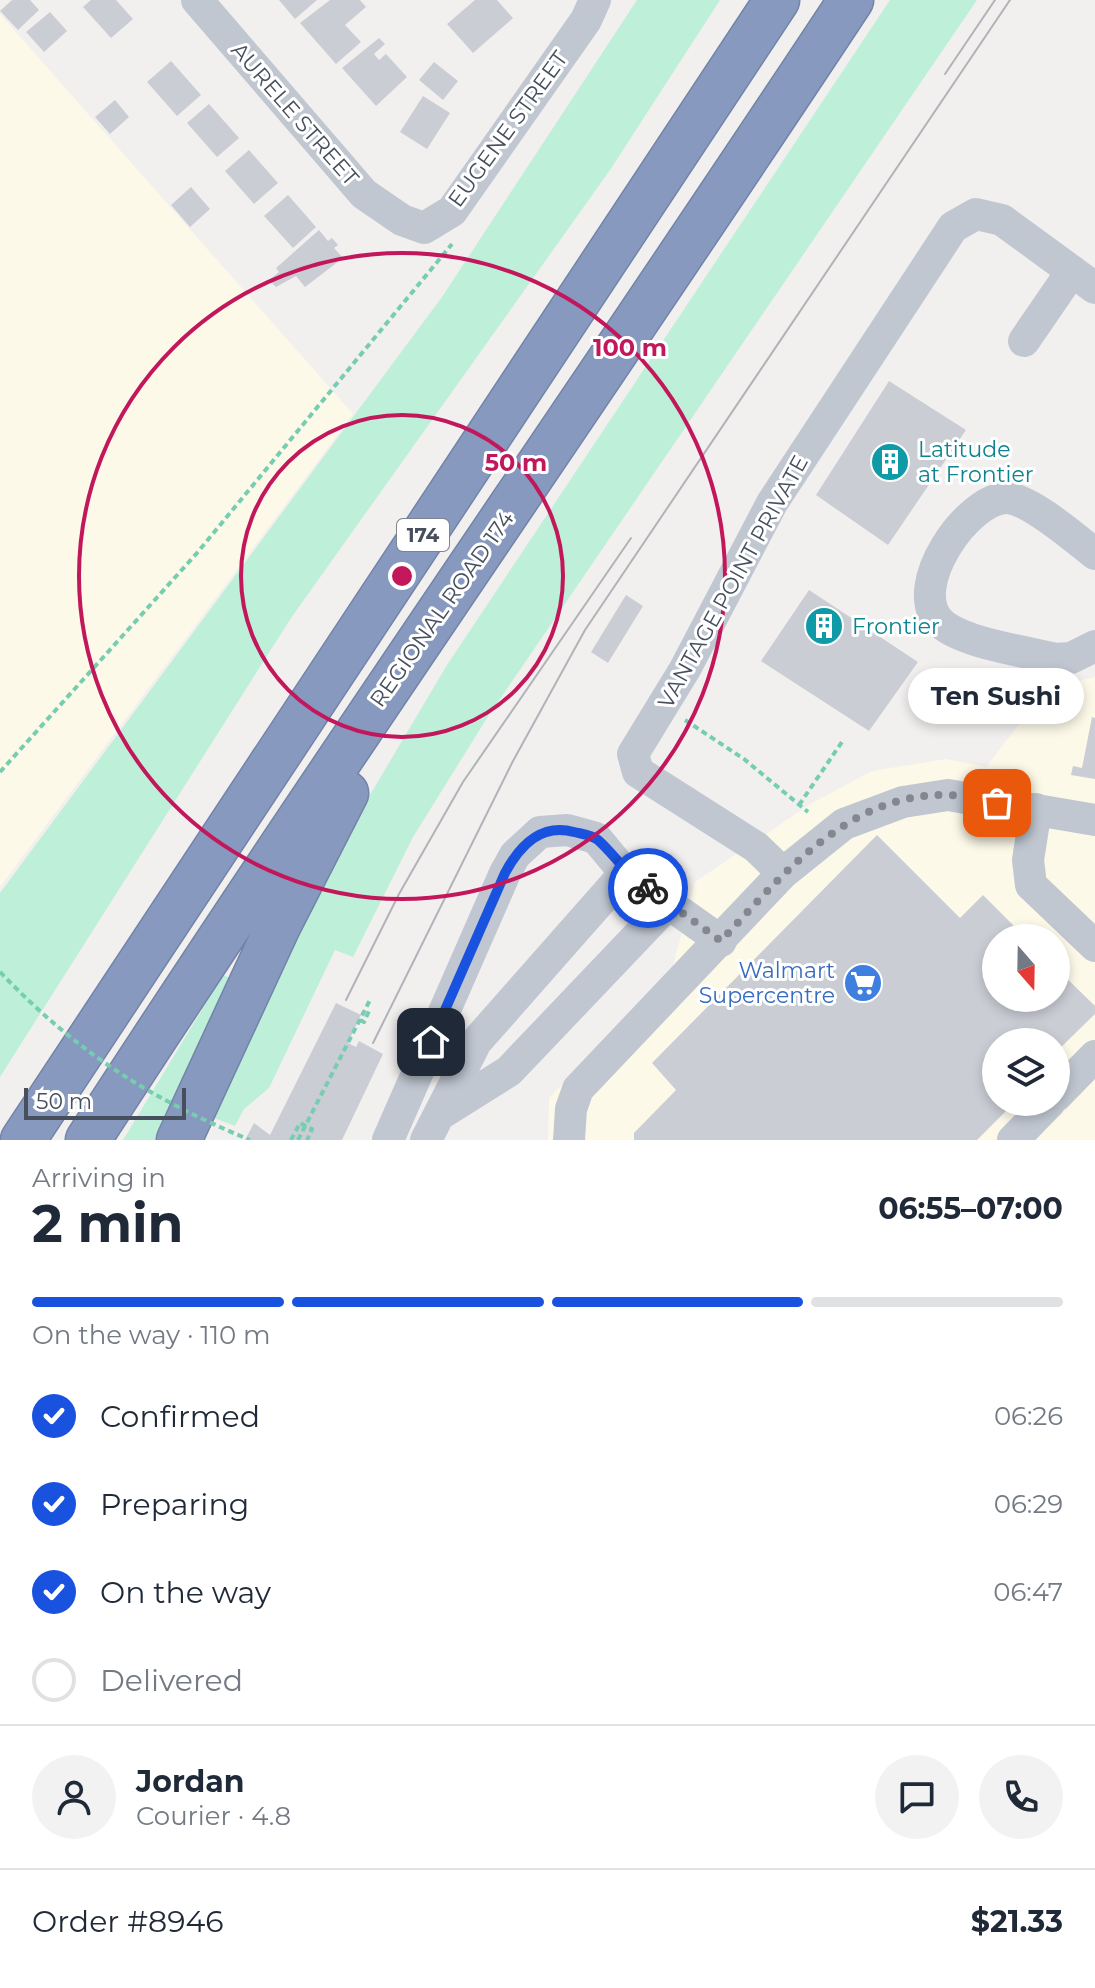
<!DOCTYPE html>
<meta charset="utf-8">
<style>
body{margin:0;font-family:Montserrat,sans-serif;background:#f2f2f3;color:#1f2937;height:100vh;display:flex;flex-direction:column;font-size:30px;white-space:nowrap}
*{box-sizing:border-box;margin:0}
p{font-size:26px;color:#747a83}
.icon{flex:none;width:44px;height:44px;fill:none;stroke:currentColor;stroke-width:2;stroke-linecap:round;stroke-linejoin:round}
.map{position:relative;height:1140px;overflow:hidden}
.sheet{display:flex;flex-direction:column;background:#fff;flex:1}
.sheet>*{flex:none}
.needle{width:52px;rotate:160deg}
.controls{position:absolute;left:982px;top:924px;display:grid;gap:16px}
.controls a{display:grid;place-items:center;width:88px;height:88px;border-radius:50%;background:#fff;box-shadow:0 4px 12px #0003;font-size:40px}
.scale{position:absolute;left:24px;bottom:20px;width:162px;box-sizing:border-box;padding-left:8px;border:4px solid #474f5c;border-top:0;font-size:22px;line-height:28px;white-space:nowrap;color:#474f5c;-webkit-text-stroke:6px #fff;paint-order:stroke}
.pin{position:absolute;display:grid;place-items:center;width:68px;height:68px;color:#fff;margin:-34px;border-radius:16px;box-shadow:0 4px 12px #0006}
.courier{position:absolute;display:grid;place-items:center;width:80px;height:80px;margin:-40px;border:6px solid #1a52e0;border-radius:50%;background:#fff;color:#222;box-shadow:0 2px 10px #0007}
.bubble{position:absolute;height:56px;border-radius:28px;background:#fff;box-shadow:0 4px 12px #0003;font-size:26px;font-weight:700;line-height:56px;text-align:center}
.overview em{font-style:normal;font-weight:700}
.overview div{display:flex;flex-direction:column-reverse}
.overview{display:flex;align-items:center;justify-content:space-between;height:136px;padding:0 32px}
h1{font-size:52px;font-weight:700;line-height:60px}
.bar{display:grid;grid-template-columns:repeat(4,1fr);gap:12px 8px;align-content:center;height:96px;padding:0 32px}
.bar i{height:10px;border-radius:6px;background:#e0e1e3}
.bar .selected{background:#1a52e0}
.bar p{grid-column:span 4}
.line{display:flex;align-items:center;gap:20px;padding:0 32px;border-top:2px solid #e0e1e3}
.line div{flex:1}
.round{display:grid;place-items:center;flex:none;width:84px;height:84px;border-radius:42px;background:#f2f2f3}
ol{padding:0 32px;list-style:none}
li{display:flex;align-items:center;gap:24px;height:88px}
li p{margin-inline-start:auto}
li .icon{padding:8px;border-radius:50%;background:#1a52e0;color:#fff;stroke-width:4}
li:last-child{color:#747a83}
li i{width:44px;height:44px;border:4px solid #e0e1e3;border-radius:50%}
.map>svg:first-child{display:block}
.commercial{fill:#fcf9e9;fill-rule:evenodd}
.green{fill:#beefd8}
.building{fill:#cbcdd5}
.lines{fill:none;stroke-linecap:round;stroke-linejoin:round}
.highway-casing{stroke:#7284a9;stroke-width:47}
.path{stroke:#76cdaf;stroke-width:4;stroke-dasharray:6 4;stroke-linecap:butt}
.minor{stroke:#c0c7d1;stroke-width:32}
.highway{stroke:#8799be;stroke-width:44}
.tram{stroke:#b1b3b9;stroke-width:2}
.path-bridge{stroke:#76cdaf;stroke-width:4;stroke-dasharray:6 4;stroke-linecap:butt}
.done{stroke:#83878f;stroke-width:8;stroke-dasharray:0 14.4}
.route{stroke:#1a52e0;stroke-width:10}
.ring{fill:none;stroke:#c2185b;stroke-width:4}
.labels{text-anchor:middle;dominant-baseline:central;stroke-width:6;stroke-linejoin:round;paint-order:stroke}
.shield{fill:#fff;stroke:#7e848d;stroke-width:2}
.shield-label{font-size:20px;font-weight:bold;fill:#474f5c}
.street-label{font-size:22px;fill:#474f5c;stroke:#fff}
.culture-label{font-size:22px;fill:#0d838f;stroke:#fff;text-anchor:start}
.shop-label{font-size:22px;fill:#366cbe;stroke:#fff;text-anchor:end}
.centre{fill:#c2185b;stroke:#fff;stroke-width:4}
.ring-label{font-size:24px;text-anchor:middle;font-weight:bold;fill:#c2185b;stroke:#fff;stroke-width:6;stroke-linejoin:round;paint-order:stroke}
</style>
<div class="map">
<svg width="1095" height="1140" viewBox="0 0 1095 1140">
<rect width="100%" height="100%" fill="#f2efef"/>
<path class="commercial" d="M0 14 353 414 0 887Z
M1095 677V1140H548L549 1098 672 970 695 882 812 803 872 771 946 759 986 767 1047 688ZM996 938H1056V998H996ZM996 1042H1056V1102H996Z"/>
<path class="green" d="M637 0H720L610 170 291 618 0 1077V893L442 297Z
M890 0H977L487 718 413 837 353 957 335 950 269 1088 244 1109 235 1126 209 1116 348 832 447 665Z
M223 975 241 982 169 1140H123Z"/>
<path class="building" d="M12 0H30L39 10 18 30 0 11Z
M91 0H116L133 19 111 38 83 7Z
M279 0H317L295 19Z
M330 0H360L366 7 345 25 361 42 336 64 300 23Z
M475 0H497L513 18 473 53 447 24Z
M50 12 67 31 44 52 26 32Z
M379 38 385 44 374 54 379 60 386 54 407 77 376 106 342 68Z
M171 61 201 95 177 116 147 82Z
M434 62 458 81 443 100 419 80Z
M423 96 450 113 427 149 400 132Z
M115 100 129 117 110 134 95 117Z
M209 104 239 138 217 157 187 123Z
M249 150 278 183 254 204 225 171Z
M191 187 210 209 190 227 171 205Z
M288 195 316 227 293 248 264 216Z
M319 230 328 241 332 238 338 245 334 248 343 258 305 287 296 276 276 287 269 280 279 272 276 268Z
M889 381 966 430 888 545 816 495Z
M809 590 918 662 869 731 761 661Z
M626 595 643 606 608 663 591 652Z
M1092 717 1095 718V779L1071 775 1073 766 1082 768Z
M877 835 960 918 983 895 1026 938H996V998H1056V968L1095 1006V1014L1056 1052V1042H996V1102H1015L977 1140H634V1133L676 1090 652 1063Z
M336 1003 361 1015 348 1043 356 1047 359 1041 383 1054 342 1140H245L254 1123 270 1135Z"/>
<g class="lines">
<g class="highway-casing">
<path id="highway" d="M23 1140 777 0
M88 1140C337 756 599 382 851 0
M179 1140 279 924 346 793"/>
</g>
<path class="path" d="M685 720 744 759 808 812
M0 772 197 553 452 244
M799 805 842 742
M360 1020 364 1022 369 1011
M291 1140 300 1123 312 1129 307 1140
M298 1140 371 998"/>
<path class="minor" d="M197 0 364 194 402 220 424 228 452 211 586 20 595 0
M1024 341 1072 271
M1095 554C1076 539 1031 500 1008 498 969 496 905 587 940 622 961 643 1025 651 1055 659L1071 658 1095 646
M1036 809 1028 860 1031 885 1095 946
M783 873 756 847 638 772 633 754 685 669 772 503 953 227 976 214 1002 220 1095 288
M1056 1096 1095 1056
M439 1115 509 1071 670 902
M388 1140 505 873 515 855 540 832 567 830 596 838 625 873 721 941
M426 1140 476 1042 625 873
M569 1140 571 1109 578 1089 783 873 844 824 903 802 948 795 1095 820
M1013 1140 1050 1102"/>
<use href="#highway" class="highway"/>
<path class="tram" d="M945 74 995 0
M346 1000 399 894 463 782 631 538
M373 1043 513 761 585 630 1010 0"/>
<path class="path-bridge" d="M0 972C78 1053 147 1097 250 1140"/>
</g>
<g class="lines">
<path class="done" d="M648 888 721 941C781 876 849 792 948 795 964 795 981 800 997 803"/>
<path class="route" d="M431 1042 505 873C520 845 541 823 574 832 582 834 592 835 598 840 617 857 623 872 648 888"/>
</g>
<g class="ring">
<circle cx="402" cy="576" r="161"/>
<circle cx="402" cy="576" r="323"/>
</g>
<defs>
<g id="building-disc" transform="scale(2)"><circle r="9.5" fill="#0f9aa8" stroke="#fff"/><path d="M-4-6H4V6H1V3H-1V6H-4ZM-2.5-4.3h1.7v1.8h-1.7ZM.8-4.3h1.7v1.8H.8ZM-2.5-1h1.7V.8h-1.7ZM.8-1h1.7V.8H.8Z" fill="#fff"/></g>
<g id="supermarket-disc" transform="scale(2)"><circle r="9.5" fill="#3f7fe0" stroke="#fff"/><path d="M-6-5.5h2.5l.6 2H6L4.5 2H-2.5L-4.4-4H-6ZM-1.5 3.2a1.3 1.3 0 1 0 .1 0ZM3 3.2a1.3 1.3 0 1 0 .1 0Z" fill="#fff"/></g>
</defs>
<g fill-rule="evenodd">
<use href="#building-disc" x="890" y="462"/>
<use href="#building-disc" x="824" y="626"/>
<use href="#supermarket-disc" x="863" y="983"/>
</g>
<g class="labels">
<rect class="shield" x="397" y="519" width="52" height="32" rx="6"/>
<g class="shield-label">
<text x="423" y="535">174</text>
</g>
<g class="street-label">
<text transform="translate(295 114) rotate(49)">AURELE STREET</text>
<text transform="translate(508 129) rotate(-54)">EUGENE STREET</text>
<text transform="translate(733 582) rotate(-61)">VANTAGE POINT PRIVATE</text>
<text transform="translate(442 609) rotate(-55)">REGIONAL ROAD 174</text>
</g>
<g class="culture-label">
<text x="918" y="449">Latitude<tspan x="918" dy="25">at Frontier</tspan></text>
<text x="852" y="626">Frontier</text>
</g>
<g class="shop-label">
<text x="835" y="970">Walmart<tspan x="835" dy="25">Supercentre</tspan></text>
</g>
</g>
<circle cx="402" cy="576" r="12" class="centre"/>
<g class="ring-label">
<text x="630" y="356">100 m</text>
<text x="516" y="471">50 m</text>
</g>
</svg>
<div class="controls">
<a><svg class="needle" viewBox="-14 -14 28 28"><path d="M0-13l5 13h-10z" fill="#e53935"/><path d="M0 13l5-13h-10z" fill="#747a83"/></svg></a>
<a><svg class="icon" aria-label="layers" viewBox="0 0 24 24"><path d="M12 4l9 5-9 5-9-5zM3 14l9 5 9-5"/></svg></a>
</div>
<div class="scale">50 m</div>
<div class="pin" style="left:997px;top:803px;background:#ea580c"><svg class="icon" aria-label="bag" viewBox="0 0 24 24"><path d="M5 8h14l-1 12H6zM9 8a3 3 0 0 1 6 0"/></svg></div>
<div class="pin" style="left:431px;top:1042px;background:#1f2937"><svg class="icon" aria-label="home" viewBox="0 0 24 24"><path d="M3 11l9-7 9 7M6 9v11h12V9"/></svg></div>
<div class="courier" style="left:648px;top:888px"><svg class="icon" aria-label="bike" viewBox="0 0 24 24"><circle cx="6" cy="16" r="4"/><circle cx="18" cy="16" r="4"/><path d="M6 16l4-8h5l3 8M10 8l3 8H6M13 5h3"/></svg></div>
<div class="bubble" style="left:908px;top:668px;width:176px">Ten Sushi</div>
</div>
<section class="sheet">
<div class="overview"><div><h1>2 min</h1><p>Arriving in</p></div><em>06:55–07:00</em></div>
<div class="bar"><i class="selected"></i><i class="selected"></i><i class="selected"></i><i></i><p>On the way · 110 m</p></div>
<ol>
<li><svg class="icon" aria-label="check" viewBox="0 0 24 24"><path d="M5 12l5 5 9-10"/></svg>Confirmed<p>06:26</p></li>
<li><svg class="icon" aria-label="check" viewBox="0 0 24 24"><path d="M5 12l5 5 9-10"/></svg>Preparing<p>06:29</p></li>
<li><svg class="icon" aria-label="check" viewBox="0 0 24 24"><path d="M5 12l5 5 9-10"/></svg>On the way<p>06:47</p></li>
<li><i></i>Delivered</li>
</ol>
<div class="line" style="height:144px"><a class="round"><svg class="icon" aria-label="person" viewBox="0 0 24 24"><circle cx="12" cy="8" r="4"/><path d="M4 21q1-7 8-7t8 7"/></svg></a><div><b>Jordan</b><p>Courier · 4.8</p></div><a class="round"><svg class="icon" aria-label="chat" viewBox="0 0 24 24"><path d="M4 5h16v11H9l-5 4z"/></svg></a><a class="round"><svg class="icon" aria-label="phone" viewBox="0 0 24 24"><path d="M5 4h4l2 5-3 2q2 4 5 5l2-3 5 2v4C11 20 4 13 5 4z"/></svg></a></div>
<div class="line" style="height:104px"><div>Order #8946</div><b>$21.33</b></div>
</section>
